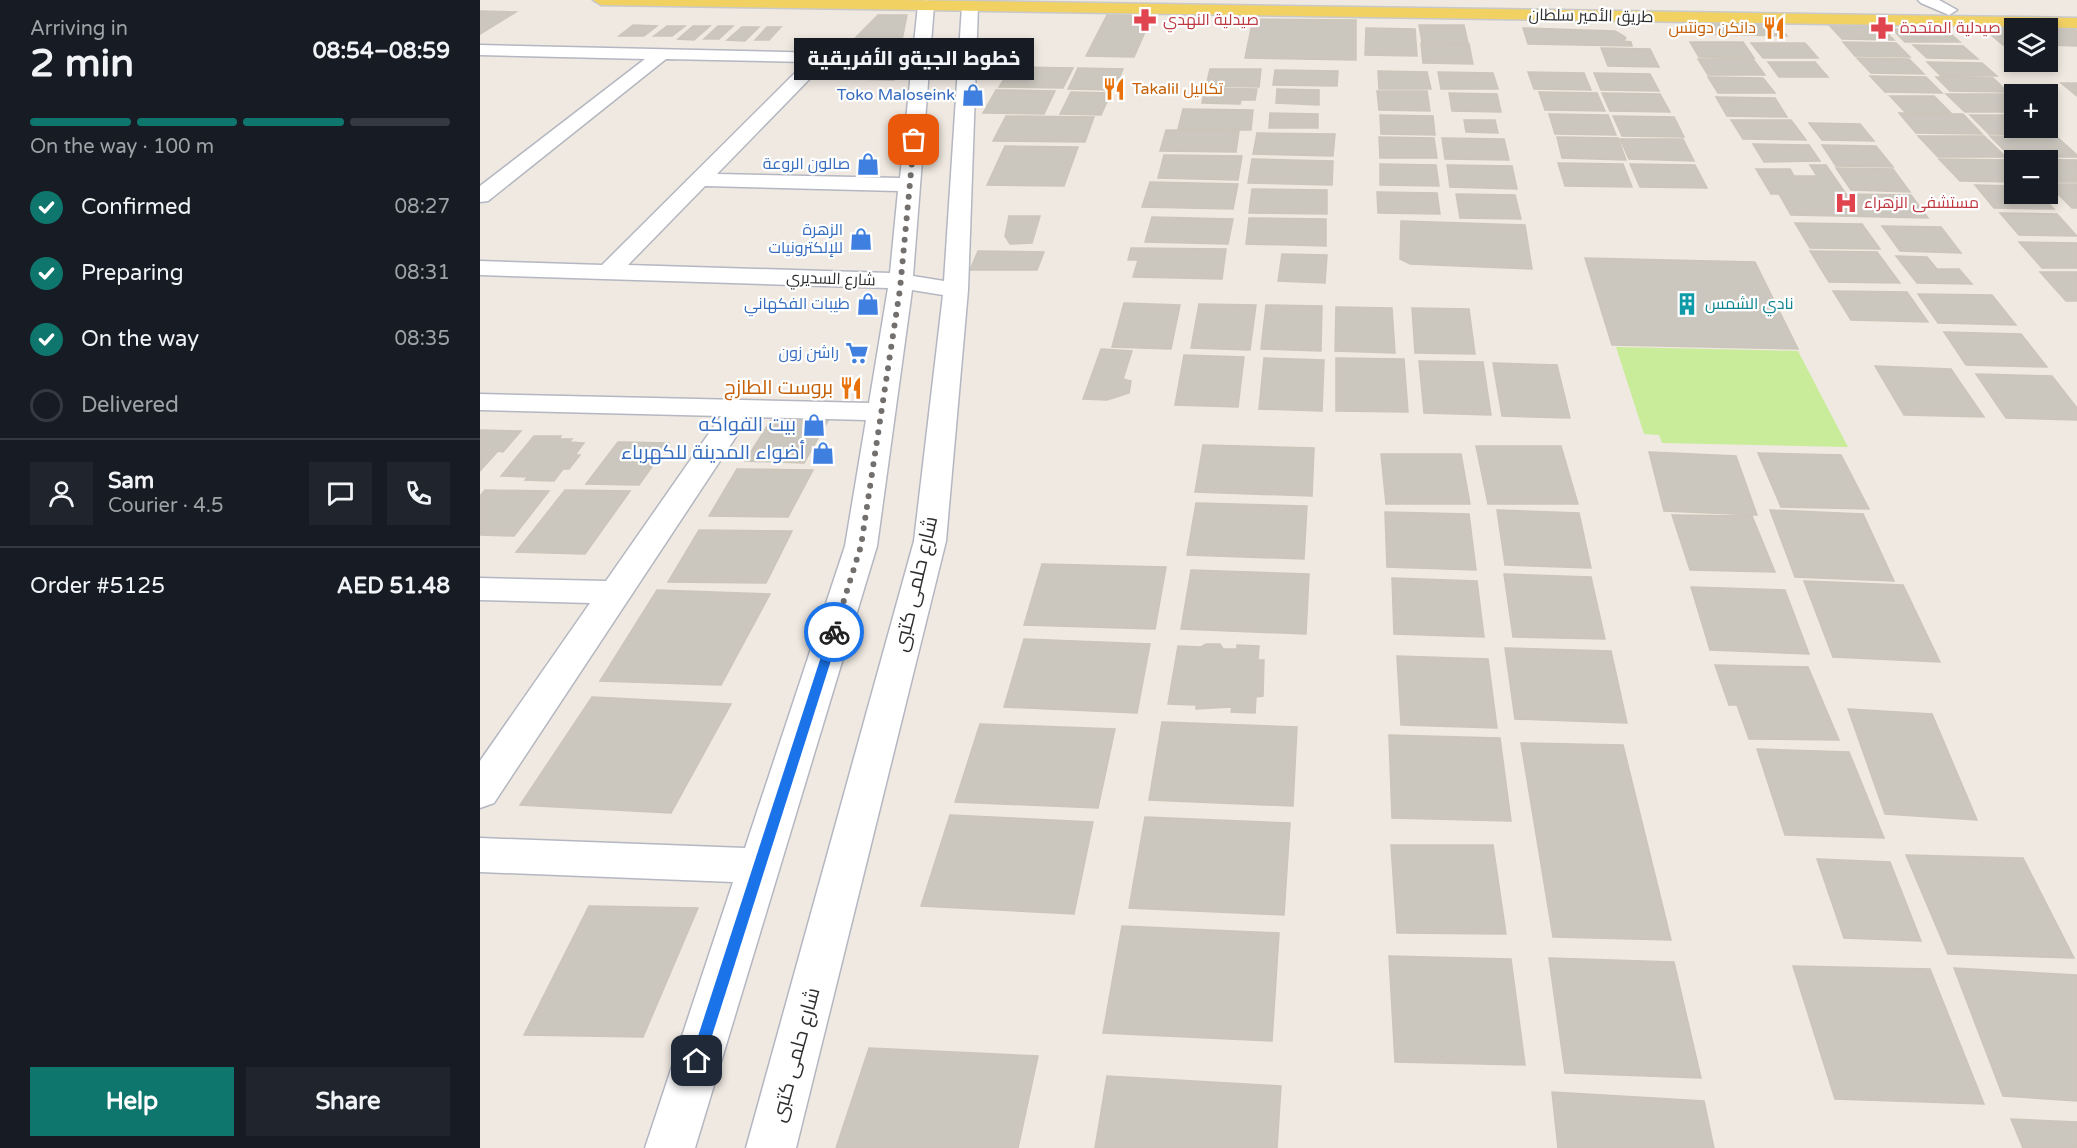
<!DOCTYPE html>
<meta charset="utf-8">
<style>
body{margin:0;font-family:"Varela Round",Cairo,sans-serif;background:#20242c;color:#f1f3f6;height:100vh;display:flex;flex-direction:column;font-size:22px;white-space:nowrap}
*{box-sizing:border-box;margin:0}
p{font-size:20px;color:#9ea1a6}
.icon{flex:none;width:33px;height:33px;fill:none;stroke:currentColor;stroke-width:2;stroke-linecap:round;stroke-linejoin:round}
.map{position:relative;flex:1;overflow:hidden}
.panel{display:flex;flex-direction:column;background:#171b24;width:480px}
.panel>*{flex:none}
.tools{position:absolute;left:1524px;top:18px;display:grid;gap:12px}
.tools a{display:grid;place-items:center;width:54px;height:54px;border-radius:0px;background:#171b24;box-shadow:0 3px 9px #0003;font-size:30px}
.pin{position:absolute;display:grid;place-items:center;width:51px;height:51px;color:#fff;margin:-26px;border-radius:12px;box-shadow:0 3px 9px #0006}
.courier{position:absolute;display:grid;place-items:center;width:60px;height:60px;margin:-30px;border:4px solid #1a73e8;border-radius:50%;background:#fff;color:#222;box-shadow:0 2px 8px #0007}
.bubble{position:absolute;height:42px;border-radius:0px;background:#171b24;box-shadow:0 3px 9px #0003;font-size:20px;font-weight:800;line-height:42px;text-align:center}
.headline em{font-style:normal;font-weight:800}
.headline div{display:flex;flex-direction:column-reverse}
.headline{display:flex;align-items:center;justify-content:space-between;height:102px;padding:0 30px}
h1{font-size:39px;font-weight:800;line-height:45px}
.bar{display:grid;grid-template-columns:repeat(4,1fr);gap:9px 6px;align-content:center;height:72px;padding:0 30px}
.bar i{height:8px;border-radius:4px;background:#363941}
.bar .on{background:#0f766e}
.bar p{grid-column:span 4}
.line{display:flex;align-items:center;gap:15px;padding:0 30px;border-top:2px solid #363941}
.line div{flex:1}
.round{display:grid;place-items:center;flex:none;width:63px;height:63px;border-radius:0px;background:#20242c}
ol{padding:0 30px;list-style:none}
li{display:flex;align-items:center;gap:18px;height:66px}
li p{margin-inline-start:auto}
li .icon{padding:6px;border-radius:50%;background:#0f766e;color:#fff;stroke-width:4}
li:last-child{color:#9ea1a6}
li i{width:33px;height:33px;border:3px solid #363941;border-radius:50%}
.button{display:flex;gap:12px;margin-top:auto;padding:12px 30px}
.button a{flex:1;height:69px;border-radius:0px;background:#0f766e;color:#fff;font-size:24px;font-weight:800;line-height:69px;text-align:center}
.button a+a{background:#20242c;color:#f1f3f6}
main{display:flex;flex:1;min-height:0}
.map>svg:first-child{display:block}
.pitch{fill:#c9ec9a}
.building{fill:#cbc7bf;stroke:#cbc5ba;stroke-width:1.5}
.lines{fill:none;stroke-linecap:round;stroke-linejoin:round}
.minor-casing{stroke:#b4b7c1;stroke-width:3}
.major-casing{stroke:#c9c9c9;stroke-width:3}
.minor{fill:#fff;fill-rule:evenodd}
.major{fill:#f2d163;fill-rule:evenodd}
.route{fill:#1a73e8}
.done{stroke:#726f6d;stroke-width:6;stroke-dasharray:0 10.8}
.labels{text-anchor:middle;dominant-baseline:central;stroke-width:4.5;stroke-linejoin:round;paint-order:stroke}
.far-street-label{font-size:16px;fill:#2e2e2e;stroke:#fff}
.far-health-label{font-size:16px;fill:#be3a42;stroke:#fff;text-anchor:start}
.far-food-label{font-size:16px;fill:#c56008;stroke:#fff;text-anchor:end}
.far-shop-label{font-size:16px;fill:#366cbe;stroke:#fff;text-anchor:end}
.far-culture-label{font-size:16px;fill:#0d838f;stroke:#fff;text-anchor:start}
.food-label{font-size:20px;fill:#c56008;stroke:#fff;text-anchor:end}
.shop-label{font-size:20px;fill:#366cbe;stroke:#fff;text-anchor:end}
.street-label{font-size:20px;fill:#2e2e2e;stroke:#fff}
</style>
<main>
<section class="panel">
<div class="headline"><div><h1>2 min</h1><p>Arriving in</p></div><em>08:54–08:59</em></div>
<div class="bar"><i class="on"></i><i class="on"></i><i class="on"></i><i></i><p>On the way · 100 m</p></div>
<ol>
<li><svg class="icon" aria-label="check" viewBox="0 0 24 24"><path d="M5 12l5 5 9-10"/></svg>Confirmed<p>08:27</p></li>
<li><svg class="icon" aria-label="check" viewBox="0 0 24 24"><path d="M5 12l5 5 9-10"/></svg>Preparing<p>08:31</p></li>
<li><svg class="icon" aria-label="check" viewBox="0 0 24 24"><path d="M5 12l5 5 9-10"/></svg>On the way<p>08:35</p></li>
<li><i></i>Delivered</li>
</ol>
<div class="line" style="height:108px"><a class="round"><svg class="icon" aria-label="person" viewBox="0 0 24 24"><circle cx="12" cy="8" r="4"/><path d="M4 21q1-7 8-7t8 7"/></svg></a><div><b>Sam</b><p>Courier · 4.5</p></div><a class="round"><svg class="icon" aria-label="chat" viewBox="0 0 24 24"><path d="M4 5h16v11H9l-5 4z"/></svg></a><a class="round"><svg class="icon" aria-label="phone" viewBox="0 0 24 24"><path d="M5 4h4l2 5-3 2q2 4 5 5l2-3 5 2v4C11 20 4 13 5 4z"/></svg></a></div>
<div class="line" style="height:78px"><div>Order #5125</div><b>AED 51.48</b></div>
<div class="button"><a>Help</a><a>Share</a></div>
</section>
<div class="map">
<svg width="1597" height="1148" viewBox="0 0 1597 1148">
<rect width="100%" height="100%" fill="#efe9e1"/>
<path class="pitch" d="M1136 347 1318 351 1368 447 1182 443 1179 435 1164 434Z"/>
<path class="building" d="M0 11 36 12 0 34Z
M398 15H427L414 80 336 78Z
M627 15 672 16 654 57 606 56Z
M773 19 876 20V60L765 58Z
M1207 22 1298 24 1307 36 1214 34Z
M153 25 177 26 164 36H139Z
M939 25H984L988 43 942 42Z
M187 26H205L192 36H174Z
M213 26H230L214 40 198 39Z
M238 26H253L239 39H224Z
M1350 26 1401 27 1414 40 1362 39Z
M262 27H279L265 41 247 40Z
M287 27H301L289 40H275Z
M886 28 935 29 937 56 885 55Z
M1043 28 1135 31 1144 36 1146 38 1143 41 1151 42 1152 46 1048 44Z
M1503 28H1563H1534V45H1523Z
M1412 29 1466 30 1480 42H1425Z
M1568 29H1594L1597 31V46L1568 45Z
M1210 42H1263L1274 58 1219 57Z
M1363 42 1416 43 1430 57 1375 56Z
M941 43 989 44 993 64 943 63Z
M1271 43H1325L1338 58H1283Z
M1433 45 1483 46 1498 59 1447 58Z
M1121 48 1170 49 1179 67 1128 66Z
M1377 58 1429 59 1444 74 1391 73Z
M1218 59H1273L1285 75H1228Z
M1288 62H1335L1348 77H1299Z
M1447 62 1502 63 1517 76H1461Z
M532 67 593 68 583 88 519 87Z
M598 68 643 69 634 90 588 89Z
M730 69H781L779 87 726 86Z
M795 70 858 71 857 86 793 85Z
M898 71 947 72 951 89H899Z
M958 72 1013 73 1018 89H961Z
M1048 72 1104 73 1111 90 1054 89Z
M1114 73 1170 74 1179 91 1121 90Z
M1390 76 1446 77 1462 93 1405 92Z
M1228 77 1283 78 1295 93H1238Z
M1456 77 1513 78 1528 92 1470 91Z
M1581 83H1597V96Z
M725 88 777 89 775 100H761L760 104 722 103Z
M797 89 839 90V105L796 103Z
M516 90 575 91 564 114 503 113Z
M897 91H947L950 111 899 110Z
M591 92 631 93 621 115 580 114Z
M1059 92 1117 93 1125 111 1065 110Z
M969 93 1017 94 1021 112 972 111Z
M1122 93 1180 94 1190 112 1130 111Z
M1466 94H1529L1534 100V112H1485Z
M1410 96H1454L1471 113 1425 112Z
M1236 97 1295 98 1307 117 1247 116Z
M703 109 773 110 771 130 698 129Z
M790 113 838 114V128H789Z
M1419 113 1483 114 1502 134 1436 133Z
M1069 114 1128 115 1136 135 1075 134Z
M900 115 953 116 955 135 901 134Z
M1490 115H1534V128L1568 127 1576 135 1509 134Z
M526 116 614 117 605 142 513 141Z
M1133 116 1194 117 1204 137 1142 136Z
M984 120H1015L1018 133 986 132Z
M1251 120H1311L1326 140 1263 139Z
M1329 123 1380 124 1394 141 1342 140Z
M686 130 759 131 756 152 680 151Z
M777 133 855 134 853 156 773 154Z
M1438 136H1504L1526 157H1458Z
M1510 136 1577 137 1597 155V157H1531Z
M899 137 954 138 957 158H900Z
M1077 137 1138 138 1146 160 1082 158Z
M962 138 1024 139 1029 160 965 159Z
M1140 139H1203L1214 161 1149 159Z
M1273 144 1329 145 1340 161 1284 162Z
M1342 145 1396 146 1413 167 1356 166Z
M525 146 598 147 584 186 507 185Z
M684 155 762 156 758 180 678 178Z
M772 159 853 161 852 185 768 183Z
M1459 159 1529 160 1534 166V182L1480 181Z
M1534 159 1597 160V182H1568V160Z
M1078 163 1143 164 1152 187 1085 186Z
M900 164 956 165 959 186 900 185Z
M1150 164 1215 165 1227 188 1160 187Z
M967 165 1032 166 1037 189 970 187Z
M1330 165H1346L1366 194 1431 195 1448 218 1311 215 1299 194H1291L1276 169H1310L1314 176H1337Z
M1356 168 1413 169 1430 192 1371 190Z
M670 182 758 184 753 209 662 207Z
M1568 184H1597V208H1592Z
M1495 185 1534 186V194H1559L1574 209 1514 208Z
M772 189 847 190V214L769 213Z
M897 192 957 193 960 214 898 213Z
M976 194 1035 195 1041 219 980 218Z
M1520 213 1577 214 1597 236 1539 235Z
M529 216H560L552 243 530 244 525 236Z
M672 217 753 219 748 244 665 242Z
M769 218 846 219V246L766 244Z
M921 221 1045 225 1052 269 930 264 920 259Z
M1315 223 1382 224 1400 249 1330 248Z
M1402 226 1461 227 1481 253 1420 251Z
M1539 242 1597 243V268H1562Z
M651 248 746 249 742 279 653 277 658 260H648Z
M498 251 564 252 557 270H490Z
M1330 251 1397 252 1420 283 1349 282Z
M802 254 847 255 845 283 798 281Z
M1416 256 1447 257 1457 269H1479L1492 284 1437 283Z
M1105 258 1275 262 1318 349 1132 345Z
M1560 272H1597V301H1586Z
M1353 291 1427 292 1448 322 1371 320Z
M1438 294 1512 295 1536 325 1458 323Z
M644 303 700 305 691 349 632 347Z
M719 304 776 305 770 350 711 348Z
M786 305 842 306 841 351 781 349Z
M856 307 912 308 915 353 855 351Z
M932 308 989 309 995 354 935 353Z
M1464 332 1541 334 1567 367 1486 365Z
M621 349 652 351 643 379 651 381 649 393 627 400 603 399Z
M704 355 764 357 758 407 695 405Z
M784 358 844 360 842 411 779 409Z
M856 358 924 359 928 412 856 411Z
M939 361 1003 362 1011 415 944 413Z
M1013 363 1077 365 1090 418 1022 416Z
M1395 366 1471 369 1504 417 1424 415Z
M1496 374 1572 376 1597 408V420L1526 418Z
M291 420 348 421 324 463 265 461Z
M0 430 41 431 23 452 18 451 0 471Z
M54 436H81L79 439H92L89 442 104 443 95 455H100L89 469H83L74 481 45 480 48 477 21 476Z
M138 442 189 443 159 485 106 484Z
M723 445 834 448 832 496 715 492Z
M996 446H1081L1098 504H1008Z
M1169 452 1256 456 1277 515 1184 511Z
M1278 453 1361 455 1389 509 1301 507Z
M901 454H981L990 504H906Z
M257 469 333 470 308 517 229 516Z
M5 490 69 491 34 536 0 535V496Z
M85 490 150 491 105 554 36 552Z
M716 503 827 506 824 559 707 555Z
M1017 510 1099 513 1111 568 1025 565Z
M1290 510 1383 514 1414 581 1315 577Z
M905 512 989 514 996 570 907 567Z
M1192 515 1272 516 1295 572 1210 570Z
M219 530 312 531 286 583 188 582Z
M562 564 686 567 675 629 544 625Z
M711 570 829 574 826 634 701 629Z
M1024 574 1111 577 1125 639 1033 637Z
M912 578 997 581 1004 637 914 634Z
M1324 581 1423 585 1460 662 1353 657Z
M1211 587 1305 590 1329 654 1230 650Z
M177 590 290 594 241 685 120 681Z
M544 639 670 644 657 713 524 707Z
M726 644H740L743 649H757V645L779 646 778 660H784L783 696 776 697 775 713 751 712 752 707 716 709V705L688 704 698 646 721 647Z
M1025 648 1131 651 1147 723 1035 719Z
M917 656 1008 659 1017 728 921 725Z
M1235 665 1328 667 1359 740 1269 739 1257 705H1249Z
M112 697 251 704 191 813 40 805Z
M1368 709 1452 714 1497 820 1405 814Z
M682 722 817 727 813 806 669 800Z
M500 724 635 729 618 808 475 802Z
M909 735 1020 738 1031 821 912 818Z
M1041 743 1143 745 1191 940 1073 937Z
M1277 749 1369 752 1404 838 1305 835Z
M470 815 613 822 594 914 441 906Z
M665 817 810 823 804 915 649 908Z
M911 845H1013L1026 934 917 933Z
M1426 855 1543 858 1594 958 1468 954Z
M1337 859 1410 862 1441 941 1364 938Z
M109 906 218 908 163 1037 44 1035Z
M642 926 799 933 792 1041 623 1033Z
M909 956 1031 959 1045 1065 915 1062Z
M1069 958 1194 962 1221 1078 1085 1073Z
M1313 966 1450 969 1504 1104 1355 1099Z
M1474 968 1597 975V1101L1523 1096Z
M389 1048 558 1056 538 1148H356Z
M627 1076 801 1086 797 1148H615Z
M1072 1092 1224 1101 1234 1148H1078Z
M1531 1119 1597 1122V1148H1543Z"/>
<g class="lines">
<g class="minor-casing">
<path id="minor" d="M446 0 454 5 433 276 464 281 482 6 490 1 498 6 488 290 466 541 316 1148H266L434 541 463 295 432 290 397 546 215 1148H165L253 882 0 872V838L265 848 365 546 386 420 269 417 14 803 0 808V761L110 603 0 600V578L126 581 241 416 0 410V394L389 403 408 288 0 275V261L122 265 326 62 186 59 8 201 0 202V186L165 59 0 55V45L347 53 350 57 347 61 237 174 420 178 438 5ZM225 186 418 191 410 273 148 265Z
M1438 0H1459L1477 10 1469 15 1441 3Z"/>
</g>
<g class="major-casing">
<path id="major" d="M113 0H421L1597 18V28L121 5Z"/>
</g>
<use href="#minor" class="minor"/>
<use href="#major" class="major"/>
</g>
<path class="route" d="M354 628 360 632 224 1061 222 1066 217 1068 212 1066 210 1061 349 632Z"/>
<g class="lines">
<path class="done" d="M354 632 381 546 420 289 434 140"/>
</g>
<defs>
<g id="pharmacy-bare" transform="scale(1.8)"><path d="M-2-6h4v4h4v4h-4v4h-4v-4h-4v-4h4Z" fill="#e0444e" stroke="#fff" stroke-width="2.5" paint-order="stroke"/></g>
<g id="restaurant-bare" transform="scale(1.8)"><path d="M-5-6h1v4h1v-4h1v4h1v-4h1v5L-1.5 .5V6h-2V.5L-5-1ZM5-6V6H3V1.5H1.5Q1.5-4 5-6Z" fill="#e8710a" stroke="#fff" stroke-width="2.5" paint-order="stroke"/></g>
<g id="shop-bare" transform="scale(1.8)"><path d="M-5-2.5h2.3a2.7 3.5 0 0 1 5.4 0H5L5.5 6h-11ZM-1.5-2.5h3a1.5 2.3 0 0 0-3 0Z" fill="#3f7fe0" stroke="#fff" stroke-width="2.5" paint-order="stroke"/></g>
<g id="hospital-bare" transform="scale(1.8)"><path d="M-5-5h3v3.5h4V-5h3V5h-3V1.5h-4V5h-3Z" fill="#e0444e" stroke="#fff" stroke-width="2.5" paint-order="stroke"/></g>
<g id="building-bare" transform="scale(1.8)"><path d="M-4-6H4V6H1V3H-1V6H-4ZM-2.5-4.3h1.7v1.8h-1.7ZM.8-4.3h1.7v1.8H.8ZM-2.5-1h1.7V.8h-1.7ZM.8-1h1.7V.8H.8Z" fill="#0f9aa8" stroke="#fff" stroke-width="2.5" paint-order="stroke"/></g>
<g id="supermarket-bare" transform="scale(1.8)"><path d="M-6-5.5h2.5l.6 2H6L4.5 2H-2.5L-4.4-4H-6ZM-1.5 3.2a1.3 1.3 0 1 0 .1 0ZM3 3.2a1.3 1.3 0 1 0 .1 0Z" fill="#3f7fe0" stroke="#fff" stroke-width="2.5" paint-order="stroke"/></g>
</defs>
<g fill-rule="evenodd">
<use href="#pharmacy-bare" x="665" y="20"/>
<use href="#restaurant-bare" x="1294" y="28"/>
<use href="#pharmacy-bare" x="1402" y="28"/>
<use href="#restaurant-bare" x="634" y="89"/>
<use href="#shop-bare" x="493" y="95"/>
<use href="#shop-bare" x="388" y="164"/>
<use href="#hospital-bare" x="1366" y="203"/>
<use href="#shop-bare" x="381" y="239"/>
<use href="#shop-bare" x="388" y="304"/>
<use href="#building-bare" x="1207" y="304"/>
<use href="#supermarket-bare" x="377" y="353"/>
<use href="#restaurant-bare" x="371" y="388"/>
<use href="#shop-bare" x="334" y="425"/>
<use href="#shop-bare" x="343" y="453"/>
</g>
<g class="labels">
<g class="far-street-label">
<text transform="translate(1111 16) rotate(1)">طريق الأمير سلطان</text>
<text transform="translate(351 279) rotate(2)">شارع السديري</text>
</g>
<g class="far-health-label">
<text x="683" y="20">صيدلية النهدي</text>
<text x="1420" y="28">صيدلية المتحدة</text>
<text x="1384" y="203">مستشفى الزهراء</text>
</g>
<g class="far-food-label">
<text x="1276" y="28">دانكن دونتس</text>
<text x="652" y="89" text-anchor="start">Takalil تكاليل</text>
</g>
<g class="far-shop-label">
<text x="475" y="95">Toko Maloseink</text>
<text x="370" y="164">صالون الروعة</text>
<text x="363" y="230">الزهرة<tspan x="363" dy="18">للإلكترونيات</tspan></text>
<text x="370" y="304">طيبات الفكهاني</text>
<text x="359" y="353">راشن زون</text>
</g>
<g class="far-culture-label">
<text x="1225" y="304">نادي الشمس</text>
</g>
<g class="food-label">
<text x="353" y="388">بروست الطازج</text>
</g>
<g class="shop-label">
<text x="316" y="425">بيت الفواكه</text>
<text x="325" y="453">أضواء المدينة للكهرباء</text>
</g>
<g class="street-label">
<text transform="translate(436 584) rotate(-77)">شارع حلمى كتبى</text>
<text transform="translate(316 1055) rotate(-75)">شارع حلمى كتبى</text>
</g>
</g>
</svg>
<div class="tools">
<a><svg class="icon" aria-label="layers" viewBox="0 0 24 24"><path d="M12 4l9 5-9 5-9-5zM3 14l9 5 9-5"/></svg></a>
<a>+</a>
<a>−</a>
</div>
<div class="pin" style="left:434px;top:140px;background:#ea580c"><svg class="icon" aria-label="bag" viewBox="0 0 24 24"><path d="M5 8h14l-1 12H6zM9 8a3 3 0 0 1 6 0"/></svg></div>
<div class="pin" style="left:217px;top:1061px;background:#1f2937"><svg class="icon" aria-label="home" viewBox="0 0 24 24"><path d="M3 11l9-7 9 7M6 9v11h12V9"/></svg></div>
<div class="courier" style="left:354px;top:632px"><svg class="icon" aria-label="bike" viewBox="0 0 24 24"><circle cx="6" cy="16" r="4"/><circle cx="18" cy="16" r="4"/><path d="M6 16l4-8h5l3 8M10 8l3 8H6M13 5h3"/></svg></div>
<div class="bubble" style="left:314px;top:38px;width:240px">خطوط الجيةو الأفريقية</div>
</div>
</main>
